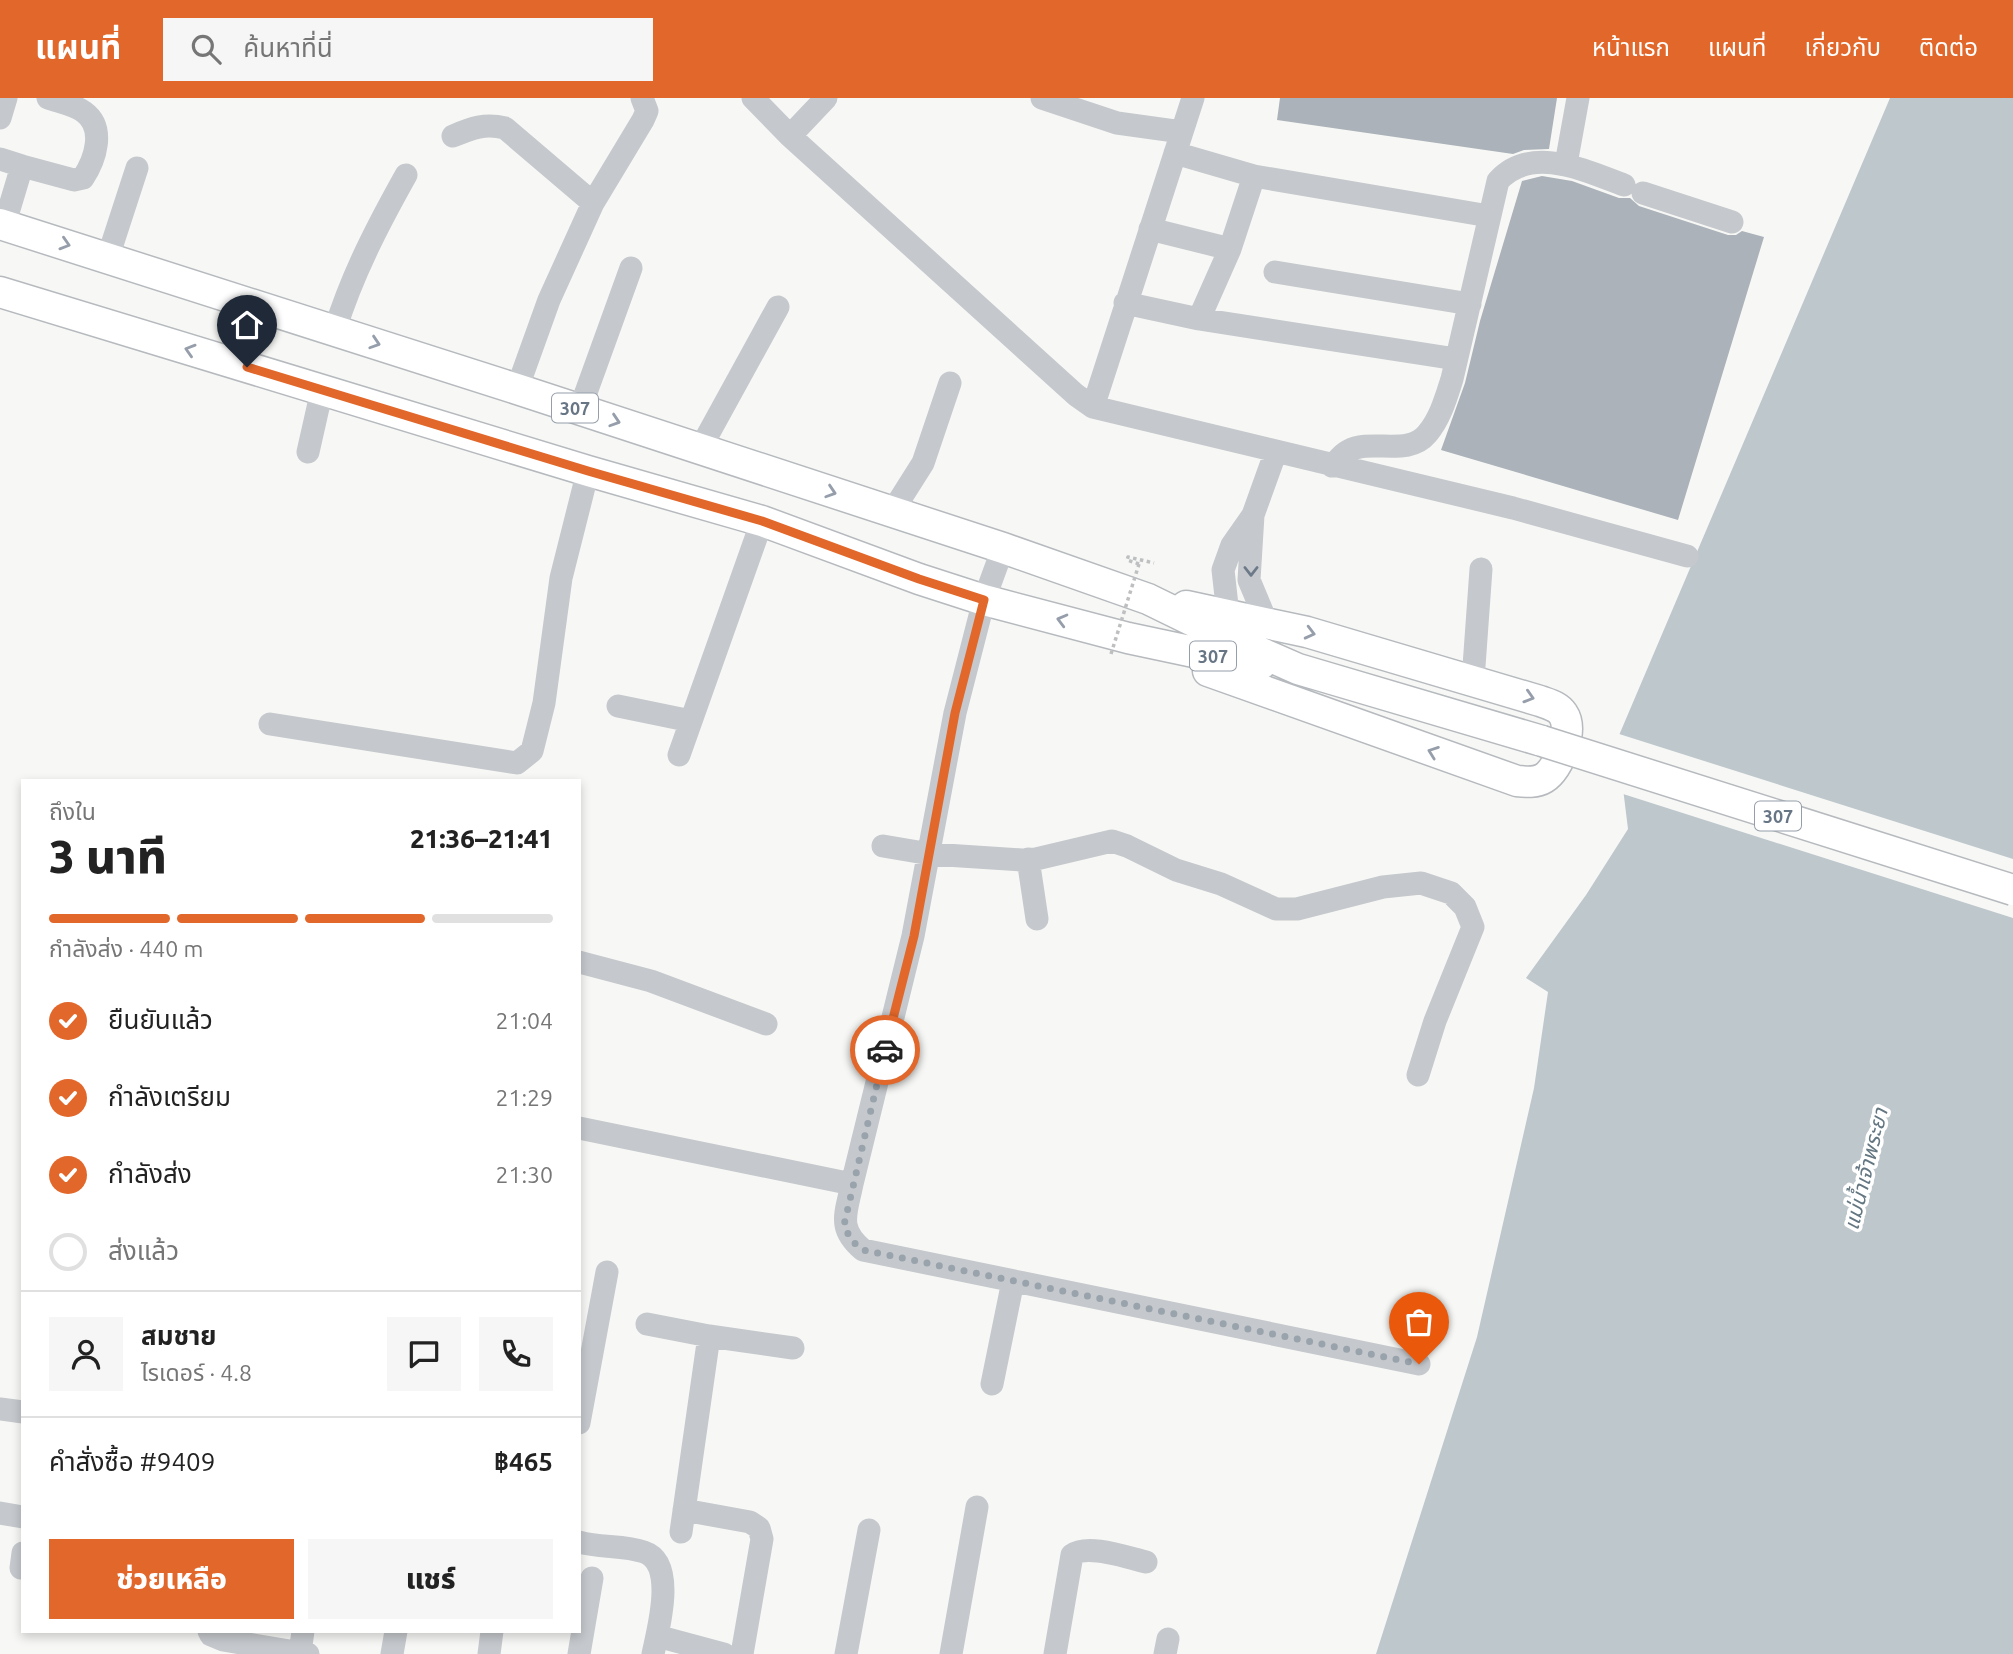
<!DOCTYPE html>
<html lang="th">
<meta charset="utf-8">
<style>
body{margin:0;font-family:Ubuntu,"Noto Sans Thai",sans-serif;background:#f6f6f6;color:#222;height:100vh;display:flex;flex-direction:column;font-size:26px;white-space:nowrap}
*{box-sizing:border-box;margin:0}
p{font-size:23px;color:#767676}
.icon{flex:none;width:38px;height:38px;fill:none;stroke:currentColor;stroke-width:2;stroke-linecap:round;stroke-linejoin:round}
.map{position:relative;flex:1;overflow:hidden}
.details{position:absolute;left:21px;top:681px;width:560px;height:854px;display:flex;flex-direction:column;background:#fff;border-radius:0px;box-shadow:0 4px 10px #0003}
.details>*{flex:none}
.pin{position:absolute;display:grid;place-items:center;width:60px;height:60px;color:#fff;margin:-72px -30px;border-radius:50% 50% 50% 0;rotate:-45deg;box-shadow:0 0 7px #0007}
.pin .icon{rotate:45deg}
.courier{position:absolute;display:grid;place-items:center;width:70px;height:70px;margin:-35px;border:5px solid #e2672a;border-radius:50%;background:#fff;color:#222;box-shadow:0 2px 9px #0007}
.summary em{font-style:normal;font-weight:800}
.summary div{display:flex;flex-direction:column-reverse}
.summary{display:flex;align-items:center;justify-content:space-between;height:119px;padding:0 28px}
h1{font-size:46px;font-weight:800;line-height:52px}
.bar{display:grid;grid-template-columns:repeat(4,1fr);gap:10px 7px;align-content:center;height:84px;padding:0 28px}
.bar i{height:9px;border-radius:5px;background:#e0e0e0}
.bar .current{background:#e2672a}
.bar p{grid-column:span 4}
.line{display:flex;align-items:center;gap:18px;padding:0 28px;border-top:2px solid #e0e0e0}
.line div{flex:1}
.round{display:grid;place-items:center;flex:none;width:74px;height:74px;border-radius:0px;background:#f6f6f6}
ol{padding:0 28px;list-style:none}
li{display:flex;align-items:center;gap:21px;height:77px}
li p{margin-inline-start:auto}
li .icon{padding:7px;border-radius:50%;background:#e2672a;color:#fff;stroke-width:4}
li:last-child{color:#767676}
li i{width:38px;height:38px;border:4px solid #e0e0e0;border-radius:50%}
.button{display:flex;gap:14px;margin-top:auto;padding:14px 28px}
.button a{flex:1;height:80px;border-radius:0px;background:#e2672a;color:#fff;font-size:28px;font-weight:800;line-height:80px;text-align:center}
.button a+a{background:#f6f6f6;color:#222}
header{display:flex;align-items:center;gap:42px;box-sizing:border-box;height:98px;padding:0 35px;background:#e2672a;color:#fff}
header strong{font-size:33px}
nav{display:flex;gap:38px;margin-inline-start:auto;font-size:24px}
.search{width:490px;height:63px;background:#f6f6f6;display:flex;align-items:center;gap:18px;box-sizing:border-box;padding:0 24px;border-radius:0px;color:#767676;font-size:26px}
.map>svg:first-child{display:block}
.water{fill:#bec7cc}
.pier{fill:#f7f8f5}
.building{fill:#abb2b9}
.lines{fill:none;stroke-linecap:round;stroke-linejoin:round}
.major-casing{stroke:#b6babe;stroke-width:33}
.path{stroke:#bdbfc1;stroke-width:3.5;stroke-dasharray:3.5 3.5;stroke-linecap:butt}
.minor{stroke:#c5c8cc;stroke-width:23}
.major{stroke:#fff;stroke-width:30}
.major-bridge-casing{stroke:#b6babe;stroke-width:33;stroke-linecap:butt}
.path-bridge{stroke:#bdbfc1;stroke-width:3.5;stroke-dasharray:3.5 3.5;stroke-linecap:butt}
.major-bridge{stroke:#fff;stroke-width:30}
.oneway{stroke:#959eaa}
.oneway2{stroke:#6c7989}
.done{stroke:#99a3ac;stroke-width:7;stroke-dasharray:0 12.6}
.route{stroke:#e2672a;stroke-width:9}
.labels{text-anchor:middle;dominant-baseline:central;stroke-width:7;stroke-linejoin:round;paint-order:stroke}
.shield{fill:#fff;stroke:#959eaa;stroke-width:2}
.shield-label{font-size:18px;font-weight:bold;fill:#677585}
.water-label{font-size:21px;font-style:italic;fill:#637681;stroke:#fff}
</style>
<header>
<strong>แผนที่</strong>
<div class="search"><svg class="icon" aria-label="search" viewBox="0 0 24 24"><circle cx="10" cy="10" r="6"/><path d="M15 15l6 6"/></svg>ค้นหาที่นี่</div>
<nav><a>หน้าแรก</a><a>แผนที่</a><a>เกี่ยวกับ</a><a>ติดต่อ</a></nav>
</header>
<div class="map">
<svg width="2013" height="1556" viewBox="0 0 2013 1556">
<rect width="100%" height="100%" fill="#f7f8f5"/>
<path class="water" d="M1890 0H2013V1556H1376L1477 1239 1534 990 1548 894 1526 880 1586 797 1628 731 1617 642Z"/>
<path class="pier" d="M1616 635 2013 761V820L1620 695 1613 642Z"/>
<path class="building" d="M1280 0H1557L1549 51 1524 52 1513 56 1277 22Z
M1542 78 1572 83 1619 100H1630L1639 108 1728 137H1736L1742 133 1764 139 1678 422 1441 352 1465 285 1480 223 1522 83Z"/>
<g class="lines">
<g class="major-casing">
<path id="major" d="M0 126 517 291 1003 450 1148 501 1234 543 1298 571 1542 643
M0 194 588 373 762 423 919 481 984 502 1128 540 1227 561 1261 566
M1186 508 1307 534 1540 603C1548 606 1558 608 1563 616 1574 632 1559 671 1544 680 1536 685 1526 684 1517 683L1208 573"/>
</g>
<path class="path" d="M1139 466 1127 462 1128 459 1154 465"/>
<path class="minor" d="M753 0 790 38 1076 297 1093 309 1513 410 1687 458
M1042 0 1117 25 1182 34
M0 20 6 0
M453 38C472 30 485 25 505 30L593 105
M790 38 826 0
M1175 55 1254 78 1489 118
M0 61 22 68
M1566 66 1578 0
M1643 95 1732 124
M4 128 22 68 74 82 83 80C95 62 106 30 84 14 75 7 59 4 48 0
M1150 131 1230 151
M108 159 137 70
M1275 174 1470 206
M1125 205 1199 221 1456 261
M1199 221 1230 151 1254 78
M335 232C352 177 378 127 406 77
M517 291 549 202 593 105 643 22 647 13 642 0
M1093 309 1193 0
M580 311 631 170
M700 351 778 209
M308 354 322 292
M1332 368C1337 363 1342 356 1348 353 1372 340 1408 359 1427 336 1440 321 1446 300 1452 281L1498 83C1531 46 1586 73 1624 87
M892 414 923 365 950 285
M1253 417 1249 482 1267 525
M1003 450 984 502 955 615 913 838 852 1086C846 1116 837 1130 863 1152L1419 1266
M1228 516 1223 472 1232 447 1253 417 1276 353
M1473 582 1481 471
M618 608 691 623
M270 626 517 665 532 653 544 605 561 480 588 373
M679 657 762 423
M883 748 930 756 1022 762 1036 761 1112 743 1127 748 1176 772 1221 786 1276 811H1297L1383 789 1421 785 1451 795 1465 809 1473 829 1435 923 1418 977
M1028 761 1037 821
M579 864 651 883 766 926
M579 1030 852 1086
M647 1226 709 1238 793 1250
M992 1286 1013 1183
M0 1311 23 1314
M579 1325 607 1174
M684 1412 750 1424 759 1430 762 1441 742 1556
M0 1415 23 1419
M681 1434 709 1238
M579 1444C600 1450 624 1447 644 1454 677 1465 658 1532 653 1556
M21 1470 23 1455
M209 1533 211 1537 223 1542 308 1556
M657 1538 724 1556
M300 1555 303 1533
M392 1556 396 1533
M489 1556 492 1533
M579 1556 592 1480
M846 1556 869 1432
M951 1556 977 1409
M1055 1556 1072 1457C1088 1445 1128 1460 1146 1464
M1165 1556 1168 1541"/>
<use href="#major" class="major"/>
<g class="major-bridge-casing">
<path id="major-bridge" d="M1542 643 2013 792"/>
</g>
<path class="path-bridge" d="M1111 556 1139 466"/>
<use href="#major-bridge" class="major-bridge"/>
</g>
<defs><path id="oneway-chevron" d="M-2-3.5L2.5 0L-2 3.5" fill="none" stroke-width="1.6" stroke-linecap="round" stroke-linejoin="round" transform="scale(1.75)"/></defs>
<g class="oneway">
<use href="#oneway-chevron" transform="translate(65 146) rotate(17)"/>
<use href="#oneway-chevron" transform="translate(375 245) rotate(18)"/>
<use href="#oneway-chevron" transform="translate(190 252) rotate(-163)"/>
<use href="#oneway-chevron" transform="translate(615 323) rotate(18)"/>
<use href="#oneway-chevron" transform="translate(831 394) rotate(18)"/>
<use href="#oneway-chevron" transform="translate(1062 522) rotate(-165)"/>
<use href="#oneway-chevron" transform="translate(1310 535) rotate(14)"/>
<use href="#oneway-chevron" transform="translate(1529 599) rotate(17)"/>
<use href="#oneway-chevron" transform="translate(1433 654) rotate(-160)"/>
</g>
<use class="oneway2" href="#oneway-chevron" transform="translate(1251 473) rotate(90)"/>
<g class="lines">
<path class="done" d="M885 952 844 1127 851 1142 863 1152 1419 1266"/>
<path class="route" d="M247 269 588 373 762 423 919 481 984 502 955 615 914 838 885 952"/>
</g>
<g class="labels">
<g class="shield">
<rect x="552" y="295.5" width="46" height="29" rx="5"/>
<rect x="1190" y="543.5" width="46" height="29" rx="5"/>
<rect x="1755" y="703.5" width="46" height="29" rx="5"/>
</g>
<g class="shield-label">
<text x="575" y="310">307</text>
<text x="1213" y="558">307</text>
<text x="1778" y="718">307</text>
</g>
<g class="water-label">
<text transform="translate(1865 1071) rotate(-76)">แม่น้ำเจ้าพระยา</text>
</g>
</g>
</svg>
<div class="pin" style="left:1419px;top:1266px;background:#ea580c"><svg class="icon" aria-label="bag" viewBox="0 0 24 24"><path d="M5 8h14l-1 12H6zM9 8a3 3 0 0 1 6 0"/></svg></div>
<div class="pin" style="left:247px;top:269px;background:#1f2937"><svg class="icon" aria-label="home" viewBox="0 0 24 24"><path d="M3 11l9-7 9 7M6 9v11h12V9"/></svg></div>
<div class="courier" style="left:885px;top:952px"><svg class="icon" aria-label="car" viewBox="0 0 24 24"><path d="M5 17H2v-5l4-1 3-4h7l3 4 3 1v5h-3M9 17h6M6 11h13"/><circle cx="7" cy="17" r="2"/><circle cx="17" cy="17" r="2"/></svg></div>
<section class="details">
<div class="summary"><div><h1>3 นาที</h1><p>ถึงใน</p></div><em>21:36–21:41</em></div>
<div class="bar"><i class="current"></i><i class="current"></i><i class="current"></i><i></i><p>กำลังส่ง · 440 m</p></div>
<ol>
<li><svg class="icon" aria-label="check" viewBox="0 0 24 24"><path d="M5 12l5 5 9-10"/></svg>ยืนยันแล้ว<p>21:04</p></li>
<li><svg class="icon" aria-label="check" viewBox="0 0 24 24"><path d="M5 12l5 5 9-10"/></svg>กำลังเตรียม<p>21:29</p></li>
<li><svg class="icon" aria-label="check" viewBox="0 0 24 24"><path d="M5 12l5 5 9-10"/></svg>กำลังส่ง<p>21:30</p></li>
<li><i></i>ส่งแล้ว</li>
</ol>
<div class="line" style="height:126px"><a class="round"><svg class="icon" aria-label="person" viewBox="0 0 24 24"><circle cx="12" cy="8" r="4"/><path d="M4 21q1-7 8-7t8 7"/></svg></a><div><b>สมชาย</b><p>ไรเดอร์ · 4.8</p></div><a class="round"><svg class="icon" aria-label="chat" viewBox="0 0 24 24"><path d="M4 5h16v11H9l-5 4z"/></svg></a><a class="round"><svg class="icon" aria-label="phone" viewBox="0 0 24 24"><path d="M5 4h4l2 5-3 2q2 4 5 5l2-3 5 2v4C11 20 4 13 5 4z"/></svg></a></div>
<div class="line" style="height:91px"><div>คำสั่งซื้อ #9409</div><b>฿465</b></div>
<div class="button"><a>ช่วยเหลือ</a><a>แชร์</a></div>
</section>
</div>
